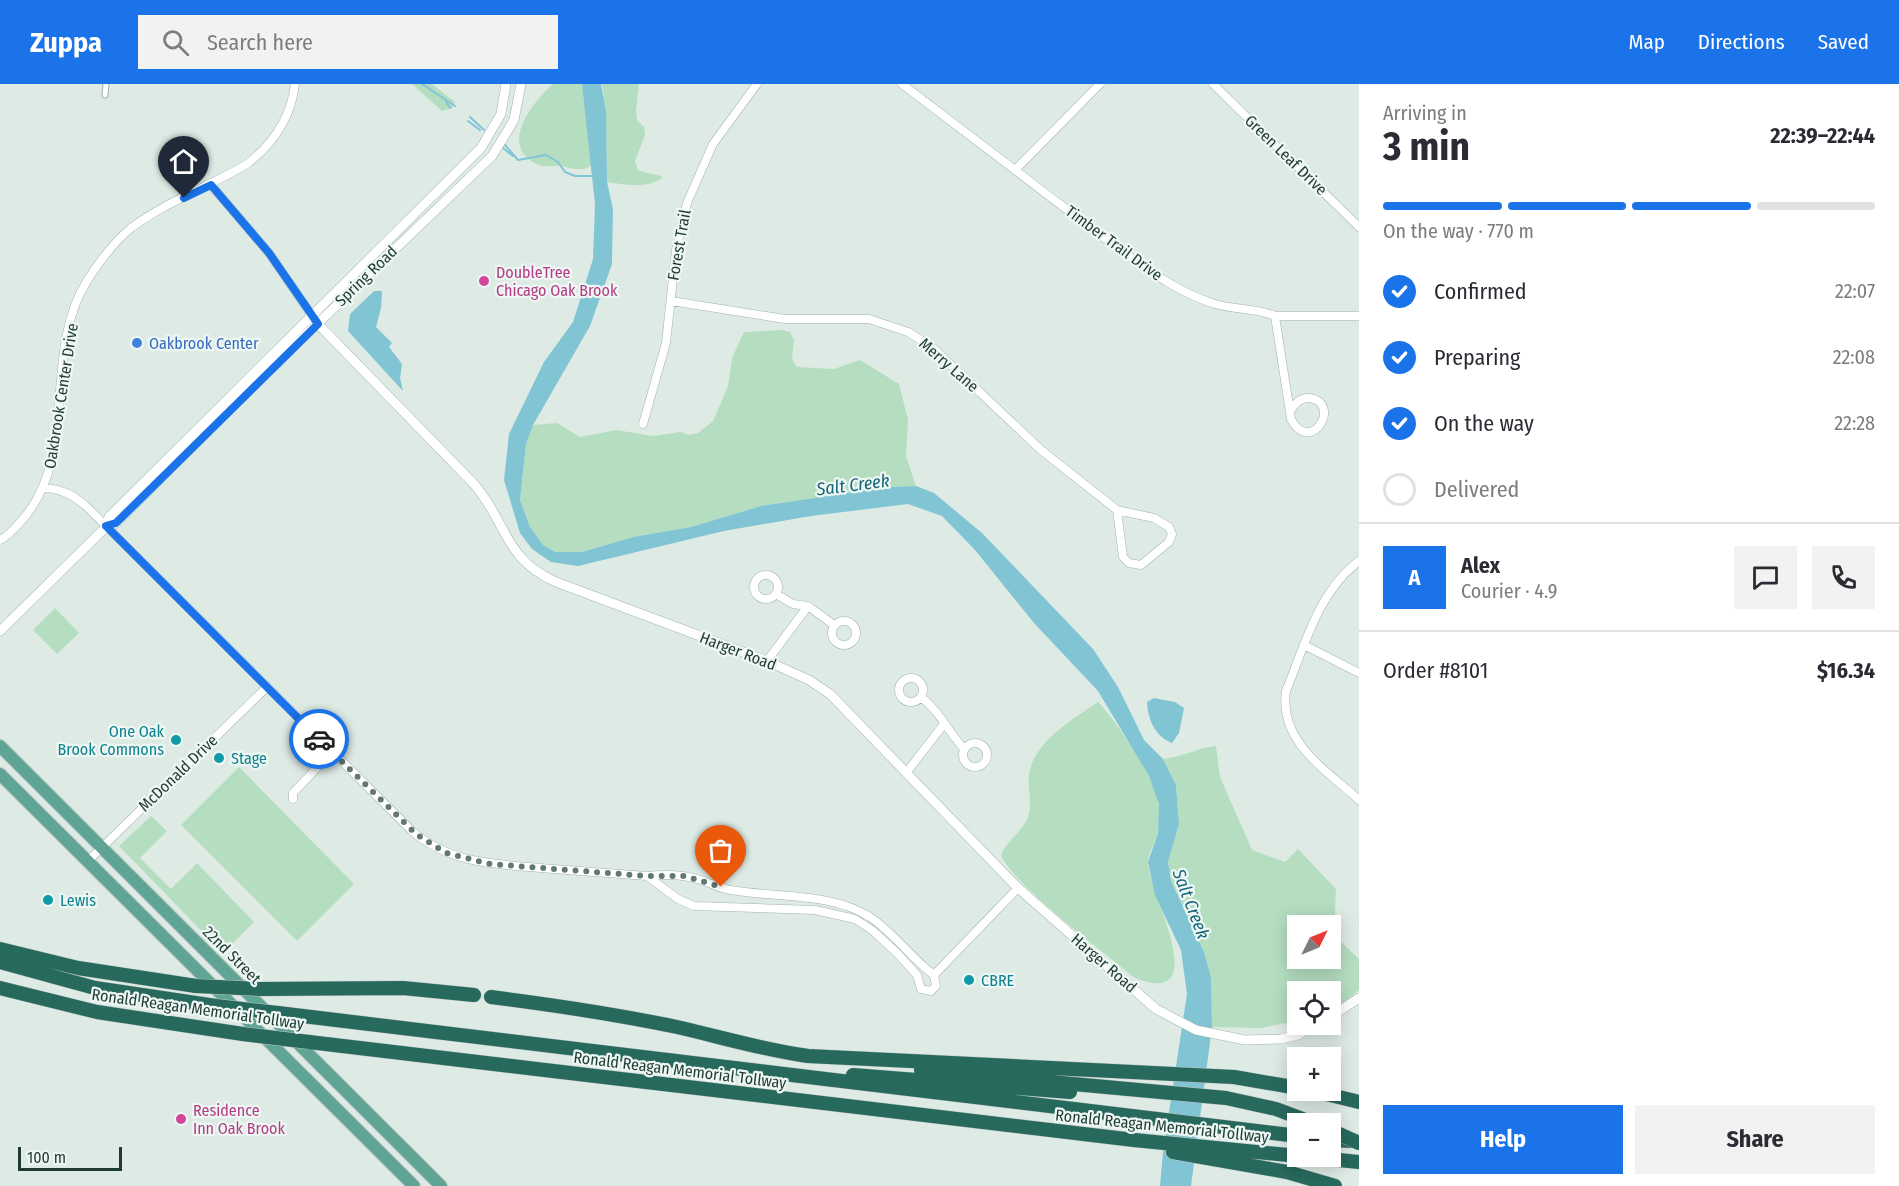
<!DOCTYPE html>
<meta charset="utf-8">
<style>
body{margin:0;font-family:"Fira Sans Condensed",sans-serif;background:#f2f2f3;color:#2b2b33;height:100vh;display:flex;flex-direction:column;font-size:22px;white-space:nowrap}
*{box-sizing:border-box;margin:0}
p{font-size:20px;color:#7c7c81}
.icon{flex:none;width:33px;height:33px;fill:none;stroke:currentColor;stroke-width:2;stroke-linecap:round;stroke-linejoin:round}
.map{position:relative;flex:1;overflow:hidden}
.sheet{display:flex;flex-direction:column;background:#fff;width:540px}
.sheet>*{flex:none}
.needle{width:39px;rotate:47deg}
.controls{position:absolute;left:1287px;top:831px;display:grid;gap:12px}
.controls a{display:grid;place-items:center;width:54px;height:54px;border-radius:0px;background:#fff;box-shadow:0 3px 15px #0003;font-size:30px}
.scale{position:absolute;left:18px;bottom:15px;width:104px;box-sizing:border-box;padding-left:6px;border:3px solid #1e3b34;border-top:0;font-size:16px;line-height:21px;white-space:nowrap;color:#1e3b34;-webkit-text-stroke:4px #eef7f3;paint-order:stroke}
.pin{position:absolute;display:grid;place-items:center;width:51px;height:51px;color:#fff;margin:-62px -26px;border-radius:50% 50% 50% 0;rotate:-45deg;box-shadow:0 0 6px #0007}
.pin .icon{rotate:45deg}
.courier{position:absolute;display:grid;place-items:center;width:60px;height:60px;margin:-30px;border:4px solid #1a73e8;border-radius:50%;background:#fff;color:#222;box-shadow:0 2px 8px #0007}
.overview em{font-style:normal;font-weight:700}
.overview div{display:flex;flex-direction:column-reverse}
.overview{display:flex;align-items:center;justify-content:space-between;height:102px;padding:0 24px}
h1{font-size:39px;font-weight:700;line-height:45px}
.bar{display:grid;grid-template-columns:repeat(4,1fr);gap:9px 6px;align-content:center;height:72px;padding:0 24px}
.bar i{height:8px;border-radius:4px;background:#e1e1e2}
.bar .active{background:#1a73e8}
.bar p{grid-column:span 4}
.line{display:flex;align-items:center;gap:15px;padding:0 24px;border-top:2px solid #e1e1e2}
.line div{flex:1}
.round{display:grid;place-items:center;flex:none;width:63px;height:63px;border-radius:0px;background:#f2f2f3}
ol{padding:0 24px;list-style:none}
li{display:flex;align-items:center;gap:18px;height:66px}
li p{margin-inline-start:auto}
li .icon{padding:6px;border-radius:50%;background:#1a73e8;color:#fff;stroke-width:4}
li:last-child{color:#7c7c81}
li i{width:33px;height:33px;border:3px solid #e1e1e2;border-radius:50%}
.primary-button{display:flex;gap:12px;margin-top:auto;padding:12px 24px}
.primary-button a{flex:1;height:69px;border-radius:0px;background:#1a73e8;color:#fff;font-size:24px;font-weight:700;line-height:69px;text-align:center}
.primary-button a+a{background:#f2f2f3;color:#2b2b33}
header{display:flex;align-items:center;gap:36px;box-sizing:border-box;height:84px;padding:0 30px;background:#1a73e8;color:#fff}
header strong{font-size:28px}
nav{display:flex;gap:33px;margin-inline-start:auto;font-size:21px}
.search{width:420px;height:54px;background:#f2f2f3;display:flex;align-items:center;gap:15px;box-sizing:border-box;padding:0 21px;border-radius:0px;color:#7c7c81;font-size:22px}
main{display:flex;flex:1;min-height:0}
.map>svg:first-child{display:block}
.green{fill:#b5dec1;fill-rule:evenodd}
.water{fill:#81c4d4}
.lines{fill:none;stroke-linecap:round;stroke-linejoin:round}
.stream{stroke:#81c4d4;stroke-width:2}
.pedestrian-casing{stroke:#a1b3ac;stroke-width:7}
.minor-casing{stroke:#a1b3ac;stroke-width:9}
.tertiary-casing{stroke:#a1b3ac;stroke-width:10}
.primary-casing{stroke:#c0c8c6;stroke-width:14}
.motorway-casing{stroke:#c0c8c6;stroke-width:15}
.pedestrian{stroke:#fff;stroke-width:5}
.minor{stroke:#fff;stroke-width:8}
.tertiary{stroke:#fff;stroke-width:9}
.primary{stroke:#5fa494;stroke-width:12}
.motorway{stroke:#28695e;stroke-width:14}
.motorway-bridge-casing{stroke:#c0c8c6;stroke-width:15;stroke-linecap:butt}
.motorway-bridge{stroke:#28695e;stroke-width:14}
.done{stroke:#617972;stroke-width:6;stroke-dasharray:0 10.8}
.route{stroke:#1a73e8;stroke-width:8}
.hotel-dot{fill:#d1479c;stroke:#eef7f3;stroke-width:2}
.shop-dot{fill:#3f7fe0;stroke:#eef7f3;stroke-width:2}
.culture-dot{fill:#0f9aa8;stroke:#eef7f3;stroke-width:2}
.labels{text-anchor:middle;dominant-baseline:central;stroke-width:4.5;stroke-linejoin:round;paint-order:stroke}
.street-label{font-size:16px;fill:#1e3b34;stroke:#eef7f3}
.hotel-label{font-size:16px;fill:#b23c85;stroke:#eef7f3;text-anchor:start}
.shop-label{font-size:16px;fill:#366cbe;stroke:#eef7f3;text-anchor:start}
.culture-label{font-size:16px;fill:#0d838f;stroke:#eef7f3;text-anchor:start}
.water-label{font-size:18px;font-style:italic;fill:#15667a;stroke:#eef7f3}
</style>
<header>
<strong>Zuppa</strong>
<div class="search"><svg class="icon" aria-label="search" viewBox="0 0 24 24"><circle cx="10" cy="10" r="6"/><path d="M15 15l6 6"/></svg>Search here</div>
<nav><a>Map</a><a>Directions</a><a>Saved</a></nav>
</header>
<main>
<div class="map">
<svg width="1359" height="1102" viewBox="0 0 1359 1102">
<rect width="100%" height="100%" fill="#deebe5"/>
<path class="green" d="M412 0H432L455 18 452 24 442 27Z
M553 0H582L592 81C582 89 572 84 561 82 553 81 547 84 539 81 497 63 531 20 553 0Z
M602 0H639L636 27 637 36 644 43 645 51 635 77 638 86C646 90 654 89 663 93 649 105 625 101 607 98L606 26Z
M781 246 790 248 794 256 792 275 797 283 834 285 860 276 899 300 908 336 906 372 916 402 889 403 761 422 691 443 633 453 582 468H555L543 461 530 443 520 416 526 360 533 341 557 339 580 353 616 346 653 352 680 348 689 351 698 349 713 337 728 302 732 274 744 248Z
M55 524 79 549 57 570 33 546Z
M1098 618C1115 635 1159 699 1159 723 1159 731 1159 742 1157 750 1155 760 1147 771 1148 780 1151 812 1214 925 1135 894 1105 869 1014 802 1001 771 1007 756 1023 747 1028 733 1033 721 1027 703 1029 691 1033 658 1073 635 1098 618Z
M1216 662 1220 693 1252 766 1285 778 1298 765 1336 805 1334 851 1359 875V906L1338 923 1331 926 1330 908H1298L1297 937 1260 944 1212 943 1211 893 1204 868 1171 797 1168 778 1179 740 1176 701 1163 675C1182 673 1197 664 1216 662ZM1298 842H1330V874H1298Z
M239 683 354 800 297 857 181 741Z
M151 732 167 747 140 774 171 805 197 779 254 838 223 869 119 762Z"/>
<path class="water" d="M582 0H601L606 26 607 98 613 125 612 180 590 242 533 341 526 360 520 416 530 443 543 461 555 468H582L633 453 691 443 761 422 889 403 916 402 934 409 982 449 1093 565 1118 603 1144 656 1163 675 1176 701 1179 740 1168 778 1171 797 1204 868 1211 893 1212 943 1191 1102H1160L1163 1068 1187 910 1181 866 1155 811 1148 778 1158 749 1159 720 1149 692 1098 607 1034 539 975 466 942 432 908 420 811 432 724 447 578 482 551 478 532 465 520 449 504 396 509 350 544 278 573 238 593 175 595 120Z
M374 207H382L381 224 376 243 392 259 389 263 402 280 400 294 403 307 348 247 350 230Z
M1154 614 1175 618 1184 624 1179 649 1172 659C1155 652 1148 636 1147 618Z"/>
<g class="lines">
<path class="stream" d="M422 0 455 22
M446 18 450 24
M470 33 484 46
M468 37 480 46
M505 61 518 76 546 71 558 78 565 88 575 92H596
M503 64 513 72"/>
<g class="pedestrian-casing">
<path id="pedestrian" d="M105 11 106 0"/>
</g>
<g class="minor-casing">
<path id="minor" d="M902 0 1124 169C1152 189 1182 210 1215 220 1235 226 1256 224 1275 232H1359
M1213 0 1359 143
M1015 86 1100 0
M211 101 269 169 315 236
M671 217 785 235H869L908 248 932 263 1041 366 1117 426 1154 434 1169 443 1172 450 1169 458 1141 481 1129 479 1123 473 1117 426
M1275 232 1291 335C1310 372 1343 320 1310 314 1301 313 1295 319 1291 326
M643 340 666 259 676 166 687 119 713 60 757 0
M44 404C62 405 73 411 86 422L411 746C448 779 493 780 540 784 576 787 611 789 647 792 665 790 683 790 701 796 711 799 721 805 731 806 776 814 830 808 870 833 894 849 911 874 934 891L936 902 931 907 921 905 917 891 897 869 872 846 855 835 815 826 694 822 678 815 647 792
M0 456C10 451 16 443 23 435 79 371 42 268 87 197 99 178 114 158 131 144 162 120 212 101 247 80 273 60 291 34 295 0
M1359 477C1318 508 1305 561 1286 607 1279 658 1325 685 1359 716
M754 503a12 12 0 1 1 24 0a12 12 0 1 1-24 0Z
M776 510 793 520 808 522 834 541
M832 549a12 12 0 1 1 24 0a12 12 0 1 1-24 0Z
M1304 561 1359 589
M767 577 808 522
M899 606a12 12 0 1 1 24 0a12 12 0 1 1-24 0Z
M921 613C940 628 948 647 964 665
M963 671a12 12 0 1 1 24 0a12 12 0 1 1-24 0Z
M906 689 944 640
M293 715V709L332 668
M89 776 267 603
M934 891 1018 804"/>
</g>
<g class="tertiary-casing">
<path id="tertiary" d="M318 240 474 400C508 440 504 475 556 498L767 577 809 596 830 610 1018 804 1156 925 1196 946 1245 956 1281 955 1298 951 1317 940
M106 443 109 433 481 64 501 30 506 0
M0 547 106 443 116 439 263 292 492 72 514 36 521 0
M1330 933 1359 914"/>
</g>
<g class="primary-casing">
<path id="primary" d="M0 662 441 1102
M0 690 414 1102"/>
</g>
<g class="motorway-casing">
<path id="motorway" d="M0 865 78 884 196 902
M0 878 95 904 216 922
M0 904 97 928 243 950
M260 905 403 904 474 911
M491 913C554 921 615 930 677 943 721 953 763 966 808 972L1234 993 1298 1004
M278 929 1298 1052
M309 958 1134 1056 1359 1078
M921 986 1226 1014 1276 1025 1316 1040
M853 991 1070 1008
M1310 1006 1359 1018
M1330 1056 1354 1057
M1173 1068 1287 1088 1335 1102"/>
</g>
<use href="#pedestrian" class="pedestrian"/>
<use href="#minor" class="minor"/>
<use href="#tertiary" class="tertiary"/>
<use href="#primary" class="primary"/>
<use href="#motorway" class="motorway"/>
<g class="motorway-bridge-casing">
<path id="motorway-bridge" d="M196 902 260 905
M216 922 278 929
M243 950 309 958
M1330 1046 1359 1059"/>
</g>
<use href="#motorway-bridge" class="motorway-bridge"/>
</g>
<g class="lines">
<path class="done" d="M319 655 416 750 446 769 490 780 647 792H685L721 803"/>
<path class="route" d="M184 114 211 101 269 169 318 240 116 439 106 442 319 655"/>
</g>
<g class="hotel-dot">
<circle cx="484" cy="197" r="6"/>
<circle cx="181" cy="1035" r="6"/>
</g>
<circle class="shop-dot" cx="137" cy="259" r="6"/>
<g class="culture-dot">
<circle cx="176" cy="656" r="6"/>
<circle cx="219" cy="674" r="6"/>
<circle cx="48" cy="816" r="6"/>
<circle cx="969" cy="896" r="6"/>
</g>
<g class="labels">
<g class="street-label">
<text transform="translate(1286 71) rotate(44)">Green Leaf Drive</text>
<text transform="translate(1114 159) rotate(36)">Timber Trail Drive</text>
<text transform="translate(679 161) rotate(-80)">Forest Trail</text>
<text transform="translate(366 192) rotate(-44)">Spring Road</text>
<text transform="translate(949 281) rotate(41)">Merry Lane</text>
<text transform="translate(61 312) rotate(-81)">Oakbrook Center Drive</text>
<text transform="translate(738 567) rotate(21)">Harger Road</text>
<text transform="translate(178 689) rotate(-44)">McDonald Drive</text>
<text transform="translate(232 871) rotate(45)">22nd Street</text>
<text transform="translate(1104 879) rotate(41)">Harger Road</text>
<text transform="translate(198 925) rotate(8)">Ronald Reagan Memorial Tollway</text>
<text transform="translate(680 986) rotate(7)">Ronald Reagan Memorial Tollway</text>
<text transform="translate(1162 1042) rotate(6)">Ronald Reagan Memorial Tollway</text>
</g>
<g class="hotel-label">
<text x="496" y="188">DoubleTree<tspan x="496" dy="18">Chicago Oak Brook</tspan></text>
<text x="193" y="1026">Residence<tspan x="193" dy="18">Inn Oak Brook</tspan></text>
</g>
<g class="shop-label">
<text x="149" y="259">Oakbrook Center</text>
</g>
<g class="culture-label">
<text x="164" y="647" text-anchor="end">One Oak<tspan x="164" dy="18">Brook Commons</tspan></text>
<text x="231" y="674">Stage</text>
<text x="60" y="816">Lewis</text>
<text x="981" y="896">CBRE</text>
</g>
<g class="water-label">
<text transform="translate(853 401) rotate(-7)">Salt Creek</text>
<text transform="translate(1191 820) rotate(69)">Salt Creek</text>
</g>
</g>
</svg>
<div class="controls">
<a><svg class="needle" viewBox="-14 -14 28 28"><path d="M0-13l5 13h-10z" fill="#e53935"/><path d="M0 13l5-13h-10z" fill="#7c7c81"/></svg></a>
<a><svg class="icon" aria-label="locate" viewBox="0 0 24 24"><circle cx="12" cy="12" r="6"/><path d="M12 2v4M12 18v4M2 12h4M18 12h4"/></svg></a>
<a>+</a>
<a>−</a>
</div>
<div class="scale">100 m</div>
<div class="pin" style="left:721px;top:803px;background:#ea580c"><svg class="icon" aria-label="bag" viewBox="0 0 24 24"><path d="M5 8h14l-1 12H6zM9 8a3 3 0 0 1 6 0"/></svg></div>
<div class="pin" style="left:184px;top:114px;background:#1f2937"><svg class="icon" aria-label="home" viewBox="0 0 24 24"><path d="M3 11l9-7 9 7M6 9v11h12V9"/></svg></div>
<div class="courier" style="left:319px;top:655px"><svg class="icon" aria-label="car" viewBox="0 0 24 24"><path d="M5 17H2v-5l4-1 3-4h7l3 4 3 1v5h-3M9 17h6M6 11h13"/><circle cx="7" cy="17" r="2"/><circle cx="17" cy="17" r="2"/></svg></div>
</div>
<section class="sheet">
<div class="overview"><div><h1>3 min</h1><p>Arriving in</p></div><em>22:39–22:44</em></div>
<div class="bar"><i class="active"></i><i class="active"></i><i class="active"></i><i></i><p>On the way · 770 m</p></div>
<ol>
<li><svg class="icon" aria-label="check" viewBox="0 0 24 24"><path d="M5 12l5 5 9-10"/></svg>Confirmed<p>22:07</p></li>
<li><svg class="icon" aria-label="check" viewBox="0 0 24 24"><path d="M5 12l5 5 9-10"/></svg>Preparing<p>22:08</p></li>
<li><svg class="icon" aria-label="check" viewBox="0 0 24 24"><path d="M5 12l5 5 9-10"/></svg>On the way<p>22:28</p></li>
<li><i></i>Delivered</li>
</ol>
<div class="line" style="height:108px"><b class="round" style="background:#1a73e8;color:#fff">A</b><div><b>Alex</b><p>Courier · 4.9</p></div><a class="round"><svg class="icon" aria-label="chat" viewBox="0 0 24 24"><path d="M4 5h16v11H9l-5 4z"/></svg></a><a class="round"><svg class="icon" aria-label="phone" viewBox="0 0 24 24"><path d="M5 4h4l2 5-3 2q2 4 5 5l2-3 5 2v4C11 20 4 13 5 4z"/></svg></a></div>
<div class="line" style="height:78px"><div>Order #8101</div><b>$16.34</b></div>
<div class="primary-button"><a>Help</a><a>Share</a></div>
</section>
</main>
